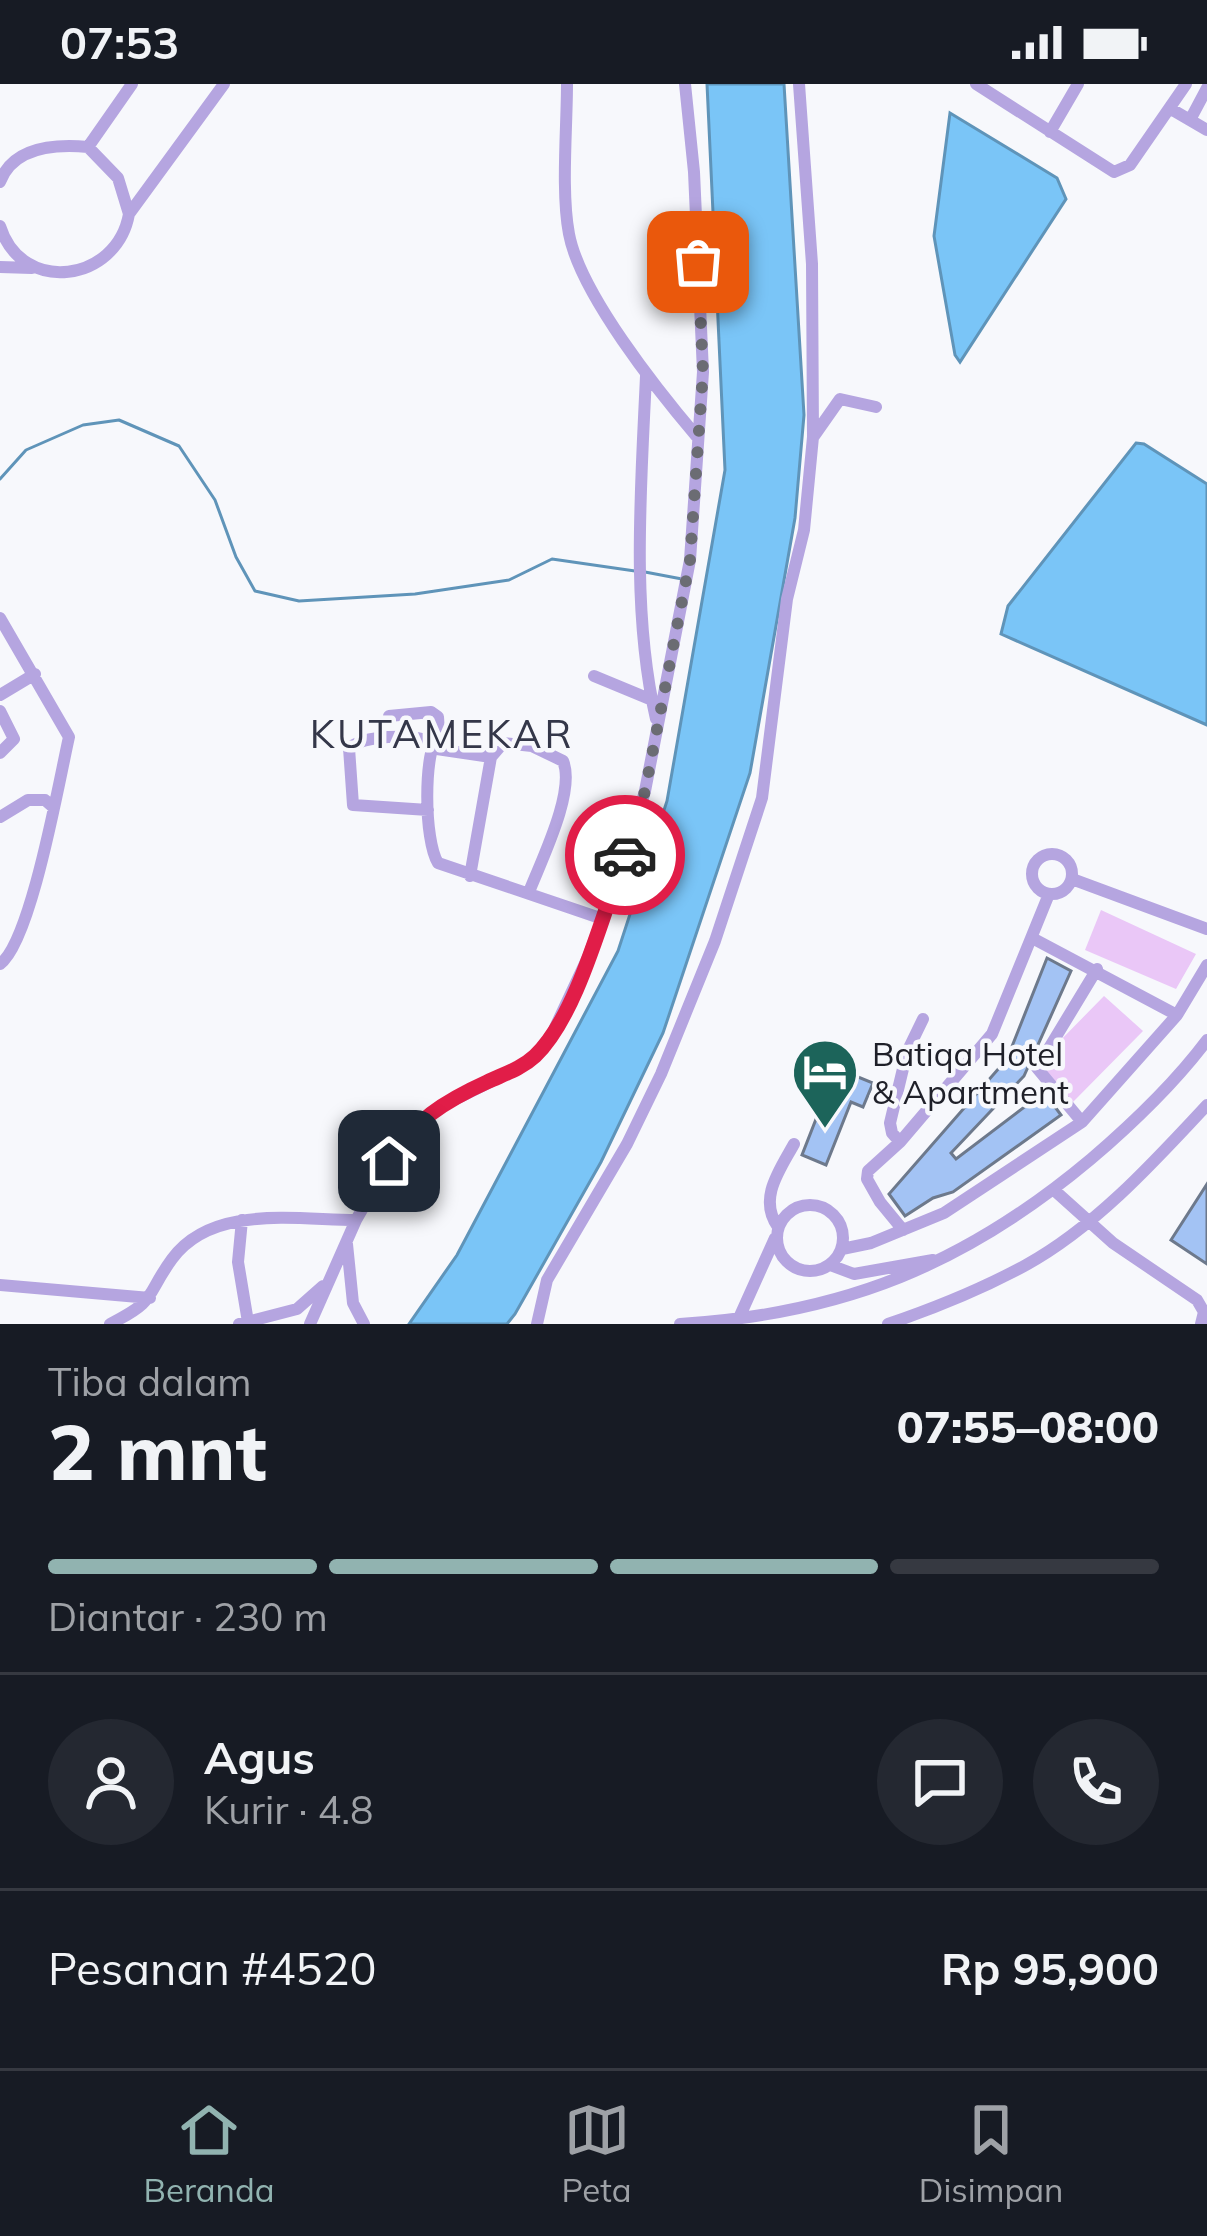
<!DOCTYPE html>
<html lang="id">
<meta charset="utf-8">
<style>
body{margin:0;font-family:Mulish,sans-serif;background:#242831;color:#f1f3f6;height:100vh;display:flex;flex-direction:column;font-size:45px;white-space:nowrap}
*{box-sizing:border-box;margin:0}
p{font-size:39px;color:#9ea1a6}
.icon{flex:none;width:66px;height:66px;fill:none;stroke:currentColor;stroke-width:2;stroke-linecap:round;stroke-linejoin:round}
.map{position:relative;height:1240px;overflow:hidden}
.panel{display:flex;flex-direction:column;background:#171b24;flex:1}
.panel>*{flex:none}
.pin{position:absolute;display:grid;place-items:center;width:102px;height:102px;color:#fff;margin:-51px;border-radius:24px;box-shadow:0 6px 18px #0006}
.courier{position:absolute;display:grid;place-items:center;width:120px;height:120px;margin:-60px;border:9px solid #e11d48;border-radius:50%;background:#fff;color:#222;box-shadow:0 3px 15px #0007}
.headline em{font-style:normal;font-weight:800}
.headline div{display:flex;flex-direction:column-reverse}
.headline{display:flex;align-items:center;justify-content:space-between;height:204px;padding:0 48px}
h1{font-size:78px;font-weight:800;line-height:90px}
.bar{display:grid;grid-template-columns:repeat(4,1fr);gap:18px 12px;align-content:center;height:144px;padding:0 48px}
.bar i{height:15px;border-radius:9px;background:#363941}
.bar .active{background:#91b3b0}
.bar p{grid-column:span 4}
.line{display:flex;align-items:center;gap:30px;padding:0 48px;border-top:3px solid #363941}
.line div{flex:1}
.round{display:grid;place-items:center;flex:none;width:126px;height:126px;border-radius:63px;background:#242831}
.status{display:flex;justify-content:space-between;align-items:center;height:84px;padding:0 60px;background:#171b24;direction:ltr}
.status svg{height:33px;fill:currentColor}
.tabs{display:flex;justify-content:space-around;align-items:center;height:168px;border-top:3px solid #363941;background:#171b24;font-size:33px;color:#9ea1a6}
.tabs a{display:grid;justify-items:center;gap:6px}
.tabs .active{color:#91b3b0}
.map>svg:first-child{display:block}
.green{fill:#eac7f7}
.water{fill:#7ac5f7;stroke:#5f94b9;stroke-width:3}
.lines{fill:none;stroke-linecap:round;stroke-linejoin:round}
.stream{stroke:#5f94b9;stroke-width:3}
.building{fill:#a3c3f4;stroke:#6d798c;stroke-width:3}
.minor{stroke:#b5a5e0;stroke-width:12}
.done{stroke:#6b6c73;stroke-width:12;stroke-dasharray:0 21.6}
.route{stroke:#e11d48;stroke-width:15}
.labels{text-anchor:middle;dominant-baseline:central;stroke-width:9;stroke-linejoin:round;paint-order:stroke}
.poi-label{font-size:33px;fill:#1f2029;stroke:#f7f8fc;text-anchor:start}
.quarter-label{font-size:39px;letter-spacing:3px;fill:#343749;stroke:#f7f8fc}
</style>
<div class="status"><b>07:53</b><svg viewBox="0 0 49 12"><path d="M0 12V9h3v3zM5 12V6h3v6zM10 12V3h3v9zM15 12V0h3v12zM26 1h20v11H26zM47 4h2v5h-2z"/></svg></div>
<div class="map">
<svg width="1207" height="1240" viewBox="0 0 1207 1240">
<rect width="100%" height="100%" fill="#f7f8fc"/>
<path class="green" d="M1101 826 1196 870 1176 905 1085 866Z
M1104 912 1143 947 1073 1018 1043 983 1053 964Z"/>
<path class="water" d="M707 0H784L804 331 795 434 750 689 663 949 601 1078 515 1230 507 1240H409L457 1171 618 867 667 717 725 386Z
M950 29 1057 94 1066 115 960 278 955 271 934 152Z
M1136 359 1144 360 1207 400V641L1001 550 1008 522Z"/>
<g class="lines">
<path class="stream" d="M0 395 26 366 83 341 119 336 179 362 215 416 236 473 255 507 299 517 415 510 509 496 552 475 635 487
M645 488 682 495"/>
</g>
<path class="building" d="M1047 874 1071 887 1024 992 951 1069 956 1075 1044 1008 1061 1031 953 1108 933 1114 905 1132 889 1110 1007 975Z
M836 984 873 999 863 1023 851 1018 826 1081 802 1071Z
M1207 1100V1180L1171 1156Z"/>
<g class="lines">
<path class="minor" d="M567 0C567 44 561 108 569 150 580 209 658 307 698 354
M976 0 1114 88 1130 81 1186 0
M1171 25 1207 46
M1190 36 1207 4
M1050 48 1078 0
M88 63 132 0
M0 98C13 63 55 60 88 63L118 94 129 130
M0 142C22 212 117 198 129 130L224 0
M0 183 32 184
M646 292C641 403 631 527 656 635
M814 352 840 315 876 323
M0 534 69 653C59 697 31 858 0 880
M594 592 652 616
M0 611 35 590
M0 627 14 655 0 669
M389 632 431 628 438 633 439 648C423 667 424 757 438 779L600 834
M430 664 491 673
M428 726 353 721 349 664C365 651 411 650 430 657
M0 733 28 716H45L53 723
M1032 790a20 20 0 1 1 40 0a20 20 0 1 1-40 0Z
M470 792 491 673 503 659 532 662 563 677C576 707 541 777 529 808
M1072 795 1207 845
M1034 855 1177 931
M1082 1038 1037 984 1097 885
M900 1058 892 1049 890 1039 907 968 923 935
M1054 1106 1113 1159 1197 1216 1204 1228 1201 1240
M777 1154a33 33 0 1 1 66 0a33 33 0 1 1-66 0Z
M242 1136 238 1178 248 1238
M778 1143C758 1115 779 1087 794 1060
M903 1146 880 1118 867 1095 868 1087 900 1058 992 950 1049 810
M347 1160 353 1219 364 1240
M842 1165 871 1159 944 1129 1082 1038 1177 931 1207 881
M830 1181 854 1190 933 1176
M0 1201 150 1214
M739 1234 775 1154
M110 1240C158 1216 145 1212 172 1175 212 1120 297 1136 356 1136
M239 1240 297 1225 323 1202
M310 1240 356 1136 405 1051 438 1024 518 984 536 971 552 950 588 873 630 759 645 707 690 476 703 288 694 88 685 0
M537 1240 547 1196 627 1060 661 990 715 857 762 714 787 515 804 446 813 353 812 180 799 0
M680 1240C844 1230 966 1180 1091 1075 1133 1039 1174 1000 1207 956
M888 1240C935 1224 982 1205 1026 1181 1095 1143 1154 1078 1207 1021"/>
</g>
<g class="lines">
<path class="done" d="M625 771 645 707 690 476 703 288 698 178"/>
<path class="route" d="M389 1077C413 1037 445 1017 487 998 504 990 521 985 535 972 578 931 603 827 625 771"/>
</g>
<defs>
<g id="hotel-pin" transform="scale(3.45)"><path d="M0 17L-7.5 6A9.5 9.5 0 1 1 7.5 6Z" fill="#1c645a" stroke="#f7f8fc"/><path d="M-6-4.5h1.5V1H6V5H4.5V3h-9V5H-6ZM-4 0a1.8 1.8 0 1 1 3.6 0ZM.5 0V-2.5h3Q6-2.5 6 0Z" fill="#fff"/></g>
</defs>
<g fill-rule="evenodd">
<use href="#hotel-pin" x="825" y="988"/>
</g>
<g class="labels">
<g class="poi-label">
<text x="872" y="969">Batiqa Hotel<tspan x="872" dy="38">&amp; Apartment</tspan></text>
</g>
<g class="quarter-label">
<text x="442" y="649">KUTAMEKAR</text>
</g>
</g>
</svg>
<div class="pin" style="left:698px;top:178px;background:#ea580c"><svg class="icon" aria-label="bag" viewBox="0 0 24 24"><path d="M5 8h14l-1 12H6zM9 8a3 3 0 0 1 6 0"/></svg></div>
<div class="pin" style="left:389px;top:1077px;background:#1f2937"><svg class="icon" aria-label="home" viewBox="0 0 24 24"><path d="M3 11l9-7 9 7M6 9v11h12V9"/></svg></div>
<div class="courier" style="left:625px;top:771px"><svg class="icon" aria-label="car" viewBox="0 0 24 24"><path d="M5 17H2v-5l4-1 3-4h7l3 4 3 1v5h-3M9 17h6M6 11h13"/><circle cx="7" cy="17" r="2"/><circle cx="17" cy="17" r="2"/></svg></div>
</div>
<section class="panel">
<div class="headline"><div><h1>2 mnt</h1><p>Tiba dalam</p></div><em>07:55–08:00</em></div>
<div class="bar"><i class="active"></i><i class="active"></i><i class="active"></i><i></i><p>Diantar · 230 m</p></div>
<div class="line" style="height:216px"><a class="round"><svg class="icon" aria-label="person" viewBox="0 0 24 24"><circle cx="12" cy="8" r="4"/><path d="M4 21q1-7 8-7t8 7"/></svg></a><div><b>Agus</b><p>Kurir · 4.8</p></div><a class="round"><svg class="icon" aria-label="chat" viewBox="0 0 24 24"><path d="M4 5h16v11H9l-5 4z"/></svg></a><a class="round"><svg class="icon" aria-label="phone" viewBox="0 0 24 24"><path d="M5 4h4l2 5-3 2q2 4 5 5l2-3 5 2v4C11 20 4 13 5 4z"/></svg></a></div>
<div class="line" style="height:156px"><div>Pesanan #4520</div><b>Rp 95,900</b></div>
</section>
<nav class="tabs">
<a class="active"><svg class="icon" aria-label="home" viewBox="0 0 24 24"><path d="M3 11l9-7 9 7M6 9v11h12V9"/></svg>Beranda</a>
<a><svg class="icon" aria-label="map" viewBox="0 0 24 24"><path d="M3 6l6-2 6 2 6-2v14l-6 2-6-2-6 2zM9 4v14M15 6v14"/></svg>Peta</a>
<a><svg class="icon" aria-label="saved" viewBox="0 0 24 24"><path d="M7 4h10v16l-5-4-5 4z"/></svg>Disimpan</a>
</nav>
